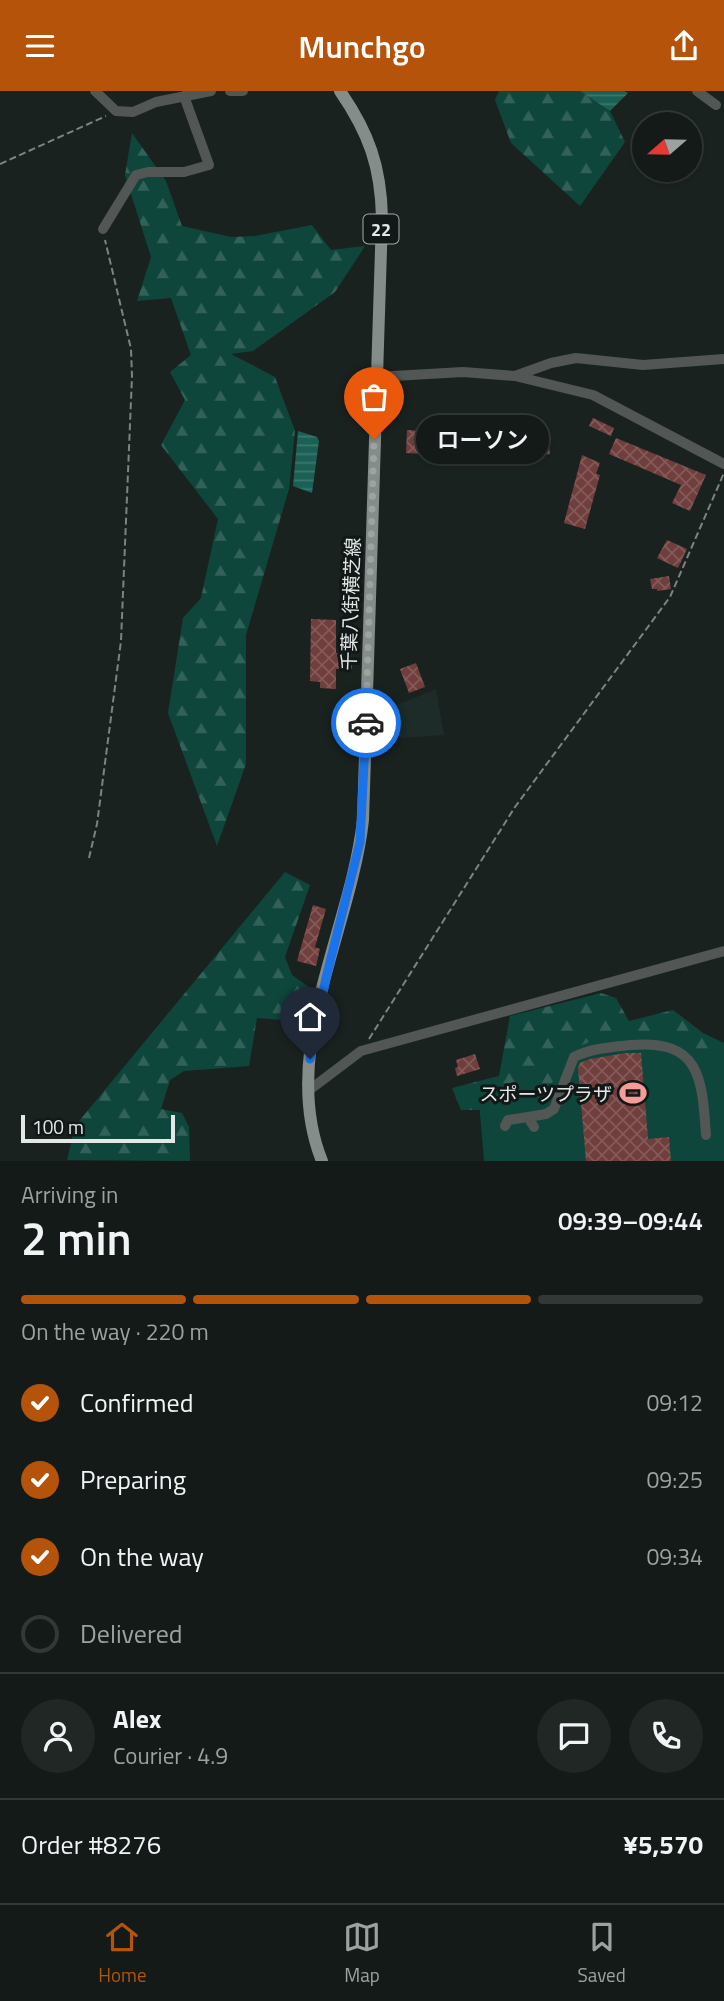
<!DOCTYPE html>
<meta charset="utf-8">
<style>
body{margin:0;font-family:"Titillium Web","Noto Sans JP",sans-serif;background:#212725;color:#f1f3f6;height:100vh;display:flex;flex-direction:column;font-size:26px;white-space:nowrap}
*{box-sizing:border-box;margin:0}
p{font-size:23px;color:#9da1a2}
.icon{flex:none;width:38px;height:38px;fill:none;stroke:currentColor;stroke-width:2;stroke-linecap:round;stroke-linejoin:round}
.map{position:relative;height:1070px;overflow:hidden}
.details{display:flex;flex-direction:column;background:#141a18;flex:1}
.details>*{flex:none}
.needle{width:46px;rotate:250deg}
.buttons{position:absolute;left:632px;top:21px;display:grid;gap:14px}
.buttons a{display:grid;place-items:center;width:70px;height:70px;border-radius:50%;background:#141a18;box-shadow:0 2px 5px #0004,0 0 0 2px #333837;font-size:35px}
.scale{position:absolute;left:21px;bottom:18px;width:154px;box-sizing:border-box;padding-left:7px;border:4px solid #e3e8e7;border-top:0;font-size:19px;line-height:24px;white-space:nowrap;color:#e3e8e7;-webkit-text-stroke:5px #111817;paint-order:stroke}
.pin{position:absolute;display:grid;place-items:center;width:60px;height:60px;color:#fff;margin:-72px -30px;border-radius:50% 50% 50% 0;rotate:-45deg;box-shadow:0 0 7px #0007}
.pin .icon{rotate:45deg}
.courier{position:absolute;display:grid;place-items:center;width:70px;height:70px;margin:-35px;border:5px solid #1a73e8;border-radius:50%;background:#fff;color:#222;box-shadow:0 2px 9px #0007}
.bubble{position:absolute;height:49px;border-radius:24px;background:#141a18;box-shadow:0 2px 5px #0004,0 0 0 2px #333837;font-size:23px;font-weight:600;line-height:49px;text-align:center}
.headline em{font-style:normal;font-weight:600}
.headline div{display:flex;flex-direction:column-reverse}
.headline{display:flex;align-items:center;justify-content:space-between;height:119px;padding:0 21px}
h1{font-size:46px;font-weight:600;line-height:52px}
.bar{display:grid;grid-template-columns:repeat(4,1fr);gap:10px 7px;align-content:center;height:84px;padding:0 21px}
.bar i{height:9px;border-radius:5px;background:#333837}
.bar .on{background:#b45309}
.bar p{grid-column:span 4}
.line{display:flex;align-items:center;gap:18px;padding:0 21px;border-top:2px solid #333837}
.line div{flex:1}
.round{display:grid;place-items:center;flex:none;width:74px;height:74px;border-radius:37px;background:#212725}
ol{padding:0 21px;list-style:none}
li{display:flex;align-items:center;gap:21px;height:77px}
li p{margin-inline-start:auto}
li .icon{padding:7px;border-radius:50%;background:#b45309;color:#fff;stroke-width:4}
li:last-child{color:#9da1a2}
li i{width:38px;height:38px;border:4px solid #333837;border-radius:50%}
header{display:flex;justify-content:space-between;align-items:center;height:91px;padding:0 21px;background:#b45309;color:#fff;font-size:32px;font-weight:600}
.menu{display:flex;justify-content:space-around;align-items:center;height:98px;border-top:2px solid #333837;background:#141a18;font-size:19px;color:#9da1a2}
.menu a{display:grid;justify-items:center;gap:4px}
.menu .on{color:#b45309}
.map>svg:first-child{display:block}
.built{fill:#1d2c29}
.forest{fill:url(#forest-firs)}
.garden{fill:#0e463c}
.water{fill:url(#water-rules)}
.building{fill:url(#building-cross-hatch)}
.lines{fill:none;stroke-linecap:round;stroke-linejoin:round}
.path{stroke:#7c8382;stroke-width:2;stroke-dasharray:7 3.5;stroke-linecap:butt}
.minor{stroke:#525655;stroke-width:10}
.major{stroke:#858d8a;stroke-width:12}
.done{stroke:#9da3a1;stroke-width:7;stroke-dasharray:0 12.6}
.route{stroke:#1a73e8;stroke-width:9}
.labels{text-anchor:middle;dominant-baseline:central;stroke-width:6;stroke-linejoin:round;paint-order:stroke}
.shield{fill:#111817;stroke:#a4aaa9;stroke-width:2}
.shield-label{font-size:18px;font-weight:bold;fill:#e3e8e7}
.street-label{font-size:19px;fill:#e3e8e7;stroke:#111817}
.poi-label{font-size:19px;fill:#e3e8e7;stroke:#111817;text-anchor:end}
</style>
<header><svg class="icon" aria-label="menu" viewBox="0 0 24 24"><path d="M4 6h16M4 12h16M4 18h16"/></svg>Munchgo<svg class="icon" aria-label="share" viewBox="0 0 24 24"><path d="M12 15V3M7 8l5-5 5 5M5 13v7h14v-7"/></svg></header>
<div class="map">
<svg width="724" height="1070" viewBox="0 0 724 1070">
<defs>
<pattern id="forest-firs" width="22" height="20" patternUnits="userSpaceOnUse" patternTransform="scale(1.75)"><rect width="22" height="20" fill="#0e463c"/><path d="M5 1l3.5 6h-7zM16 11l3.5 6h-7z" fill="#316158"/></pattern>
<pattern id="water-rules" width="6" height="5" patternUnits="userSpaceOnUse" patternTransform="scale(1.75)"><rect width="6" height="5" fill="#1b6054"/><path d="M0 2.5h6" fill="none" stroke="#3c776d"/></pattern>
<pattern id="building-cross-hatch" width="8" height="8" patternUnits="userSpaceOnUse" patternTransform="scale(1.75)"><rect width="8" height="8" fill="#703e3c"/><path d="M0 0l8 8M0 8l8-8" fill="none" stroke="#845a58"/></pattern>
</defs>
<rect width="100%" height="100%" fill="#1a2220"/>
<path class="built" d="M436 598 444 644 373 649V624Z"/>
<path class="forest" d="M499 0H580L610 20 625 51 580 115 511 52 495 9Z
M132 42 166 90 182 135 231 146 255 145 312 134 331 159 365 155 335 201 253 260 231 263 275 286 295 340 289 398 246 544V673L217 755 168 622 183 527 201 507 218 428 161 354 185 309 170 281 191 264 171 207 137 210 151 166 125 84Z
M285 781 310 794 285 866 292 884 313 899 308 931 257 927 249 975 184 980 170 989 161 1018 182 1022 189 1036 190 1070 67 1069 75 1035Z
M601 902 616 907 629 930 673 919 703 942 724 952V1019H461L452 997 499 985 510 925Z"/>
<path class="garden" d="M655 940 712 965 724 963V1070H484L479 1011 534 1006 550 997 566 962 593 949Z"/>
<path class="water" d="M580 0H624L628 2 610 20Z
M298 340 317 346 319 350 312 402 293 395Z"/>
<path class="building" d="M593 327 614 337 611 345 589 335Z
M407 339 425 340 424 363 406 362Z
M503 339 520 357 509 368 499 358 501 355 497 351 499 348 496 345Z
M616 347 706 384 690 420 672 412 681 394 609 363Z
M548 348 550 363 525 366 524 354 534 353V349Z
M582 364 600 372 596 383 600 384 585 438 564 432Z
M667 449 687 458 678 477 657 467Z
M669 485 671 498 657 500V498H652L650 488Z
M311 528 336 529V562H352V578H336V598L320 597V591L310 590Z
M416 572 425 596 409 602 400 578Z
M313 814 326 818 315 856 320 858 316 875 297 870Z
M626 962H641L648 1048 669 1046 671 1070H586L578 977 580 972 590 968Z
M475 963 480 978 457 985 455 977 458 976 456 969Z"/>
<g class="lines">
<path class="path" d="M0 73 106 25
M89 767 97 733 121 550 132 285 131 258 105 149
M369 948 515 716 670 506 724 382"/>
<path class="minor" d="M95 0 116 20 133 21 156 11 211 0
M230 0H243
M697 0 716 14
M103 138 136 84 148 81H184L209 74 184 5
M515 285 551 272 576 267 643 274 724 268
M376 286 463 281 515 285 593 304 724 373
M308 1000 361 960 724 860
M528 1026 546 1023 554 1018 574 966C592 957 612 956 631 954 701 948 702 988 706 1044
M505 1035 508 1029 528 1026 534 1036"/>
<path class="major" d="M322 1070C278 961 351 838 363 729L382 127C381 76 369 42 340 0"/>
</g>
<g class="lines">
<path class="done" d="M366 632 374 348"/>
<path class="route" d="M310 968 326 887 360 751 366 632"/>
</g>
<defs>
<g id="stadium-bare" transform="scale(2.1)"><path d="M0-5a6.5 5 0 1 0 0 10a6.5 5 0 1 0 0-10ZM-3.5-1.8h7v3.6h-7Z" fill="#f59b98" stroke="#111817" stroke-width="2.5" paint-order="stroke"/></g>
</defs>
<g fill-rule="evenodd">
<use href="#stadium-bare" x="633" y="1002"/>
</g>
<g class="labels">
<rect class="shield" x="363.5" y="123.5" width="35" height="29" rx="5"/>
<g class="shield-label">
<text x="381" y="138">22</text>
</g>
<g class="street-label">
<text transform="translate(350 513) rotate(-88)">千葉八街横芝線</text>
</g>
<g class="poi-label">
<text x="612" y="1002">スポーツプラザ</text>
</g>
</g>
</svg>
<div class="buttons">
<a><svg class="needle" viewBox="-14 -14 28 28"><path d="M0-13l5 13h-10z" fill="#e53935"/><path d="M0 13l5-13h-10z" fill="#9da1a2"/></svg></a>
</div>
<div class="scale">100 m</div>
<div class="pin" style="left:374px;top:348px;background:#ea580c"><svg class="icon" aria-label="bag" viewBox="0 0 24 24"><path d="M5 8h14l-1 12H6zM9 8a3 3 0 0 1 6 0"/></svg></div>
<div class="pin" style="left:310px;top:968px;background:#1f2937"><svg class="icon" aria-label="home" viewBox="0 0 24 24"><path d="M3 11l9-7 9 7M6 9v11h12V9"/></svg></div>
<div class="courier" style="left:366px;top:632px"><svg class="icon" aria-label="car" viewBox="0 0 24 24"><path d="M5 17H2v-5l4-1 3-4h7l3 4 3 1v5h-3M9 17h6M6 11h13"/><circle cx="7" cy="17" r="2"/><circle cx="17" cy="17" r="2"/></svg></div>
<div class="bubble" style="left:416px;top:324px;width:133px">ローソン</div>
</div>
<section class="details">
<div class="headline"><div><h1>2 min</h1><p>Arriving in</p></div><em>09:39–09:44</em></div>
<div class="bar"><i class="on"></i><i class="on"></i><i class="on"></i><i></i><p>On the way · 220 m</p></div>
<ol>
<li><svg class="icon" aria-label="check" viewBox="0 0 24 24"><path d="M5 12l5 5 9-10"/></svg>Confirmed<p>09:12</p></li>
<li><svg class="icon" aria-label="check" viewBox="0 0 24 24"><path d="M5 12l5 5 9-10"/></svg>Preparing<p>09:25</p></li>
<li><svg class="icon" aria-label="check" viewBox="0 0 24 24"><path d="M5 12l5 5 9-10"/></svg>On the way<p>09:34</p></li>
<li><i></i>Delivered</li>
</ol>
<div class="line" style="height:126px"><a class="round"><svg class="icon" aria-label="person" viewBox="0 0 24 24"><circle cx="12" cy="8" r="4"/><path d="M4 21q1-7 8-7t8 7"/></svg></a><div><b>Alex</b><p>Courier · 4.9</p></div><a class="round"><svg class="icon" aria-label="chat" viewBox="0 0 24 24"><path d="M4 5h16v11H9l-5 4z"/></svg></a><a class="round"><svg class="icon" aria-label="phone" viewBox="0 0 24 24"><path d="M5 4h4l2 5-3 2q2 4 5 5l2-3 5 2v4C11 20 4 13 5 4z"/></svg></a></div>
<div class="line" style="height:91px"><div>Order #8276</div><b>¥5,570</b></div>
</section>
<nav class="menu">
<a class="on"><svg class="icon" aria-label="home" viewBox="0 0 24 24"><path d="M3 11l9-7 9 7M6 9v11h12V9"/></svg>Home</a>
<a><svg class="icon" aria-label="map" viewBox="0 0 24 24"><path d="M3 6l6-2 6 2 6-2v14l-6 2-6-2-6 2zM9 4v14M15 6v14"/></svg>Map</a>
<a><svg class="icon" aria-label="saved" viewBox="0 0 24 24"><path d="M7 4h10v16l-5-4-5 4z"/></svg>Saved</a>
</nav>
